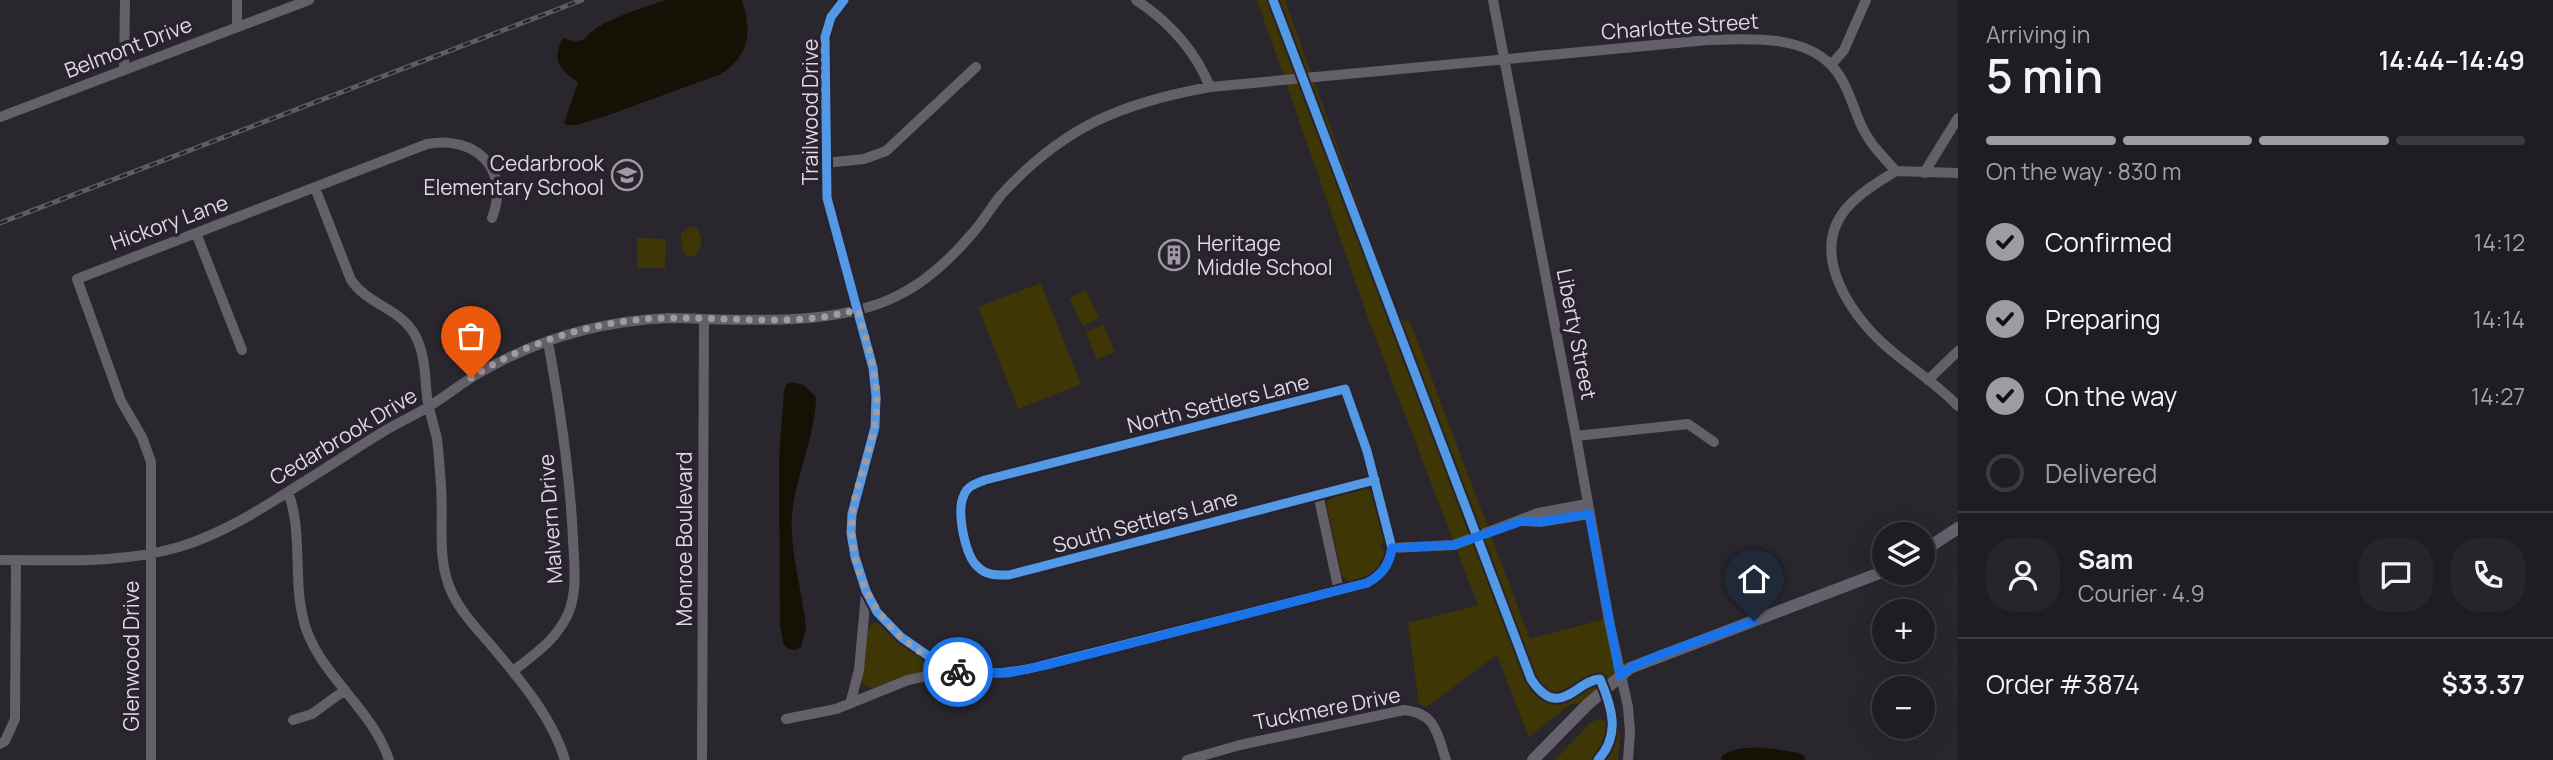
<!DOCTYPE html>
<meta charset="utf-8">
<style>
body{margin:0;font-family:Manrope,sans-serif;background:#27252a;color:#f1f3f6;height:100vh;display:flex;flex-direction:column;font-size:26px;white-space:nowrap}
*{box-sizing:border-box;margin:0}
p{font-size:23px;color:#a1a1a5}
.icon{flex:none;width:38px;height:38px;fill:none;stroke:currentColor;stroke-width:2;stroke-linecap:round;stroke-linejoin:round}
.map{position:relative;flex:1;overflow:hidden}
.details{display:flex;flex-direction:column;background:#1f1c22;width:595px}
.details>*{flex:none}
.buttons{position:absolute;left:1872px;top:522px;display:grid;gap:14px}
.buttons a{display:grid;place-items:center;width:63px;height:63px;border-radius:50%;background:#1f1c22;box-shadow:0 7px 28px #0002,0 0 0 2px #3c3a40;font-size:35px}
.pin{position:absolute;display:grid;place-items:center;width:60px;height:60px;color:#fff;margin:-72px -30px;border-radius:50% 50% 50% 0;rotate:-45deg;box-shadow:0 0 7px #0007}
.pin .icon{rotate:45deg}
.courier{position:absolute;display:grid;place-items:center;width:70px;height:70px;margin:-35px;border:5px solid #1a73e8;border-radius:50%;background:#fff;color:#222;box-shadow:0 2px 9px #0007}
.head em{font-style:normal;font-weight:600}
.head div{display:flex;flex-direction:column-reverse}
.head{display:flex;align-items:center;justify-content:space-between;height:119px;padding:0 28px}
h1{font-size:46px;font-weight:600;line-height:52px}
.bar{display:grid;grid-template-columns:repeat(4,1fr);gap:10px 7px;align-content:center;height:84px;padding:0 28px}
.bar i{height:9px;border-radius:5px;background:#3c3a40}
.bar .on{background:#9f9ba3}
.bar p{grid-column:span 4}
.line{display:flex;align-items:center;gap:18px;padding:0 28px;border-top:2px solid #3c3a40}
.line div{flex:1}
.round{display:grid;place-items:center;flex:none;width:74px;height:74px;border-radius:28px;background:#27252a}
ol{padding:0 28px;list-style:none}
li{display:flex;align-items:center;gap:21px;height:77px}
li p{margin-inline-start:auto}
li .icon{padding:7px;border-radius:50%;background:#9f9ba3;color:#111;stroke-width:4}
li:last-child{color:#a1a1a5}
li i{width:38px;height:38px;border:4px solid #3c3a40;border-radius:50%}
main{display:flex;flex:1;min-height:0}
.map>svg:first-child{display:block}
.green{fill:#3f3606}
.water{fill:#151104}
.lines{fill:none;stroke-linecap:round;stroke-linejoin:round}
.river{stroke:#151104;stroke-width:14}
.minor{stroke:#646069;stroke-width:10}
.major{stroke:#65616c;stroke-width:12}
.rail-casing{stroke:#5f5c63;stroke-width:5}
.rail{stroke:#292330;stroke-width:2.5;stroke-dasharray:8;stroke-linecap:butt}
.cycleway-casing{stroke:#292330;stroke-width:13}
.cycleway{stroke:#5399e6;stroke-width:9}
.done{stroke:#9f9ba3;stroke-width:7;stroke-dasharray:0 12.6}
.route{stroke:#1a73e8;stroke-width:9}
.labels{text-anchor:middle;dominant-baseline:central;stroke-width:7;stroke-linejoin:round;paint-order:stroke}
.street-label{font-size:21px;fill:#dedae3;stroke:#292330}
.poi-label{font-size:21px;fill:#dedae3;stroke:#292330;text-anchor:end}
</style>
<main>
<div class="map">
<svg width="1958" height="760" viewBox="0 0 1958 760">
<rect width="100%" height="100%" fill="#29262d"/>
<path class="green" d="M1257 0H1285L1400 320 1410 321 1530 639 1608 618 1617 675 1601 698 1569 705 1529 737 1497 655 1426 707 1419 703 1408 623 1478 605 1369 321Z
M689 227H695C715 245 681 280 681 234Z
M637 238 666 239 665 268H637Z
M1041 283 1081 384 1018 409 978 307Z
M1086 290 1099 318 1083 326 1069 298Z
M1103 325 1115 352 1097 360 1086 332Z
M1366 488 1374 495 1385 541 1381 544V548L1386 553C1381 571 1369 580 1350 582L1342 576 1326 502 1333 497Z
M874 623 882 624 900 643 923 659 926 667 924 670 872 688 865 686 861 680 868 628Z
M1601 719 1613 723 1620 732 1618 760H1555L1591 722Z"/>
<path class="water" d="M665 0H742C752 32 750 55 721 74L606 116 576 125H567L564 123 578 82C559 69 551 61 563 38L576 42 585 39C596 21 644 8 665 0Z
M792 382 804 385 816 397C815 438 796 474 792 515 789 550 803 593 806 629L801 647 795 650 788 649 783 643 780 624 779 458 784 391 786 385Z"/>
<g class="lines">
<path class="river" d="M1728 760C1748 750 1777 756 1798 760"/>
<path class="minor" d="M237 0V27
M844 0 831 17 825 37 827 198 873 368 876 396 875 427 852 514 851 533 855 557 866 591 877 612 901 637 950 671 1000 673 1028 669 1367 583C1383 574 1389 565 1392 548L1367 451 1345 389 985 480C977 483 967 486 964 495 956 511 965 556 978 567 987 576 998 575 1009 575L1375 480
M1136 0C1168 21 1195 50 1210 87L1708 40C1747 39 1802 34 1832 66 1848 83 1853 109 1863 129 1871 145 1884 158 1896 171L1958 173
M1493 0 1576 436 1609 621 1628 707 1630 733 1628 760
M1831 65 1844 50 1866 0
M124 69 125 0
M0 117 309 0
M825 163 864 159 886 151 976 67
M1896 171C1878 182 1858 194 1845 210 1809 255 1852 317 1887 347 1910 367 1937 384 1958 406
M1924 173 1958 118
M315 188 351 280C369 306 399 307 415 335 425 353 425 377 427 397 429 412 434 425 437 439 439 455 440 471 441 487 444 523 436 559 452 593 461 612 476 628 490 644 519 678 552 717 565 760
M196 233 242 350
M1928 380 1958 351
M1576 436 1688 424 1714 442
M288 492C305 537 290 589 308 634 327 681 373 711 389 760
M1318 494 1339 591
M1523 521 1540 522 1589 514
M1392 548 1454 545 1538 513 1587 504
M0 560C61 560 120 564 179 547 226 533 269 504 310 478 336 462 361 445 386 430 400 422 415 415 428 407 446 396 463 382 481 372 538 339 603 321 668 318 739 319 830 328 895 297 927 282 953 257 976 229 985 218 992 206 1001 195 1063 127 1121 103 1210 87
M513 671C535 654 556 640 568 614 578 591 574 564 573 539 570 473 560 407 548 342
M850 704 859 670 866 594
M786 719 836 709 908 680 950 671
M293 720 312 714 345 690
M0 744 5 741 15 719 16 560
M151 760V462L142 437 121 401 77 279 427 144C476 135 511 169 492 218
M702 760 704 319
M1187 760 1240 745 1404 710C1436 713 1437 733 1446 760"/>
<path class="major" d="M1923 551 1958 528
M1533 760 1587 705 1630 668 1885 571"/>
<g class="rail-casing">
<path id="rail" d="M0 223 582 0"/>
</g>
<use href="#rail" class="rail"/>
<g class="cycleway-casing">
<path id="cycleway" d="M844 0 831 17 825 37 827 198 873 368 876 396 875 427 852 514 851 533 855 557 866 591 877 612 901 637 950 671 1000 673 1028 669 1367 583C1383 574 1389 565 1392 548L1367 451 1345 389 985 480C977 483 967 486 964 495 956 511 965 556 978 567 987 576 998 575 1009 575L1375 480
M1273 0 1531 679C1559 722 1576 680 1600 679 1612 707 1621 735 1598 760"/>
</g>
<use href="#cycleway" class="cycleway"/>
</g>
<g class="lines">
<path class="done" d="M471 378C526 341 601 319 667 318 716 317 767 323 816 318 830 316 844 313 858 310 866 339 876 369 877 399 877 432 865 462 856 493 842 547 864 608 907 642 921 652 941 670 958 672"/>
<path class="route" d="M958 672 1008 673 1051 664 1367 583C1383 574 1389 565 1392 548L1454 545 1522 521 1540 522 1589 514 1620 676 1630 668 1660 655 1754 621"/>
</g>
<defs>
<g id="school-ring" transform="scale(1.575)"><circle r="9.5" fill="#292330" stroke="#9f9ba3" stroke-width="1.5"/><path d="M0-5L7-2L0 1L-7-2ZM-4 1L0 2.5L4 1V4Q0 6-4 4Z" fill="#9f9ba3"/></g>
<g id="building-ring" transform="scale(1.575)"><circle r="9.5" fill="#292330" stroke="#9f9ba3" stroke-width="1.5"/><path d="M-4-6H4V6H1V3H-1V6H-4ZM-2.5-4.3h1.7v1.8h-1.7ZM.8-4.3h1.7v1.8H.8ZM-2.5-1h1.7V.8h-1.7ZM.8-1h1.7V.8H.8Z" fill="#9f9ba3"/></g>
</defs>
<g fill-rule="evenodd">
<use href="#school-ring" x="627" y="175"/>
<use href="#building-ring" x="1174" y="255"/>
</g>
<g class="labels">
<g class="street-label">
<text transform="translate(1680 26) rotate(-4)">Charlotte Street</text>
<text transform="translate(128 47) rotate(-21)">Belmont Drive</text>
<text transform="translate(810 112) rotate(-90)">Trailwood Drive</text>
<text transform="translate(169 222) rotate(-20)">Hickory Lane</text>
<text transform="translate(1577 334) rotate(79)">Liberty Street</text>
<text transform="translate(1218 403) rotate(-14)">North Settlers Lane</text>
<text transform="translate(343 436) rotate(-31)">Cedarbrook Drive</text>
<text transform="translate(550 519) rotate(-94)">Malvern Drive</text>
<text transform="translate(1145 521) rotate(-15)">South Settlers Lane</text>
<text transform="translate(684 539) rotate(-90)">Monroe Boulevard</text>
<text transform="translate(131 656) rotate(-90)">Glenwood Drive</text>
<text transform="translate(1327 708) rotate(-11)">Tuckmere Drive</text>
</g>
<g class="poi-label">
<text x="604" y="163">Cedarbrook<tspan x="604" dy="24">Elementary School</tspan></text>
<text x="1197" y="243" text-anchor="start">Heritage<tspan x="1197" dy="24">Middle School</tspan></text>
</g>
</g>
</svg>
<div class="buttons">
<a><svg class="icon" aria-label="layers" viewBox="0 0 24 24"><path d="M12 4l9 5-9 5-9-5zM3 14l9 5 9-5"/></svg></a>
<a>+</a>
<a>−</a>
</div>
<div class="pin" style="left:471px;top:378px;background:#ea580c"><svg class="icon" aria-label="bag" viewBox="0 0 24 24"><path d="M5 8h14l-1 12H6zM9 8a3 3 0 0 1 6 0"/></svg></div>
<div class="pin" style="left:1754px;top:621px;background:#1f2937"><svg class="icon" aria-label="home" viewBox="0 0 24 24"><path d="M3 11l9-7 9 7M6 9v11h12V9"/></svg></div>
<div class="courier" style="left:958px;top:672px"><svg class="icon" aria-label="bike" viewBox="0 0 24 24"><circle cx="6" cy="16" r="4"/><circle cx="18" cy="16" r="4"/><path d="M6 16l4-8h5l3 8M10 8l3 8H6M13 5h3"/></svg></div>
</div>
<section class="details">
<div class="head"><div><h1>5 min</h1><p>Arriving in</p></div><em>14:44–14:49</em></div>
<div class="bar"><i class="on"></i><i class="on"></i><i class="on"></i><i></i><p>On the way · 830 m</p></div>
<ol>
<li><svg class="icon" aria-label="check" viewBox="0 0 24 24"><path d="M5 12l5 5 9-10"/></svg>Confirmed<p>14:12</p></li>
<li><svg class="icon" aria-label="check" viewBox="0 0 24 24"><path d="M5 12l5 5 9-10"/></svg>Preparing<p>14:14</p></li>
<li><svg class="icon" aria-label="check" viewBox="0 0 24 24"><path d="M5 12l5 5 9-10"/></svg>On the way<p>14:27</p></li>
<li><i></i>Delivered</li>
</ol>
<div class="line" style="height:126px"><a class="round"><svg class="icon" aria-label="person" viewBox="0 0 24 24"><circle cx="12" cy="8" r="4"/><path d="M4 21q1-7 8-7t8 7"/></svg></a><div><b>Sam</b><p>Courier · 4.9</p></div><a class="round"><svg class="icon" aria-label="chat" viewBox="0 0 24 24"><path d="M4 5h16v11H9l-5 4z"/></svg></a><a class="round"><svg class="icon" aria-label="phone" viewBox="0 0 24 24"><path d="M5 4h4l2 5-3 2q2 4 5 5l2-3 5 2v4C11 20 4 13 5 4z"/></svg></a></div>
<div class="line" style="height:91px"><div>Order #3874</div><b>$33.37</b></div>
</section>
</main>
